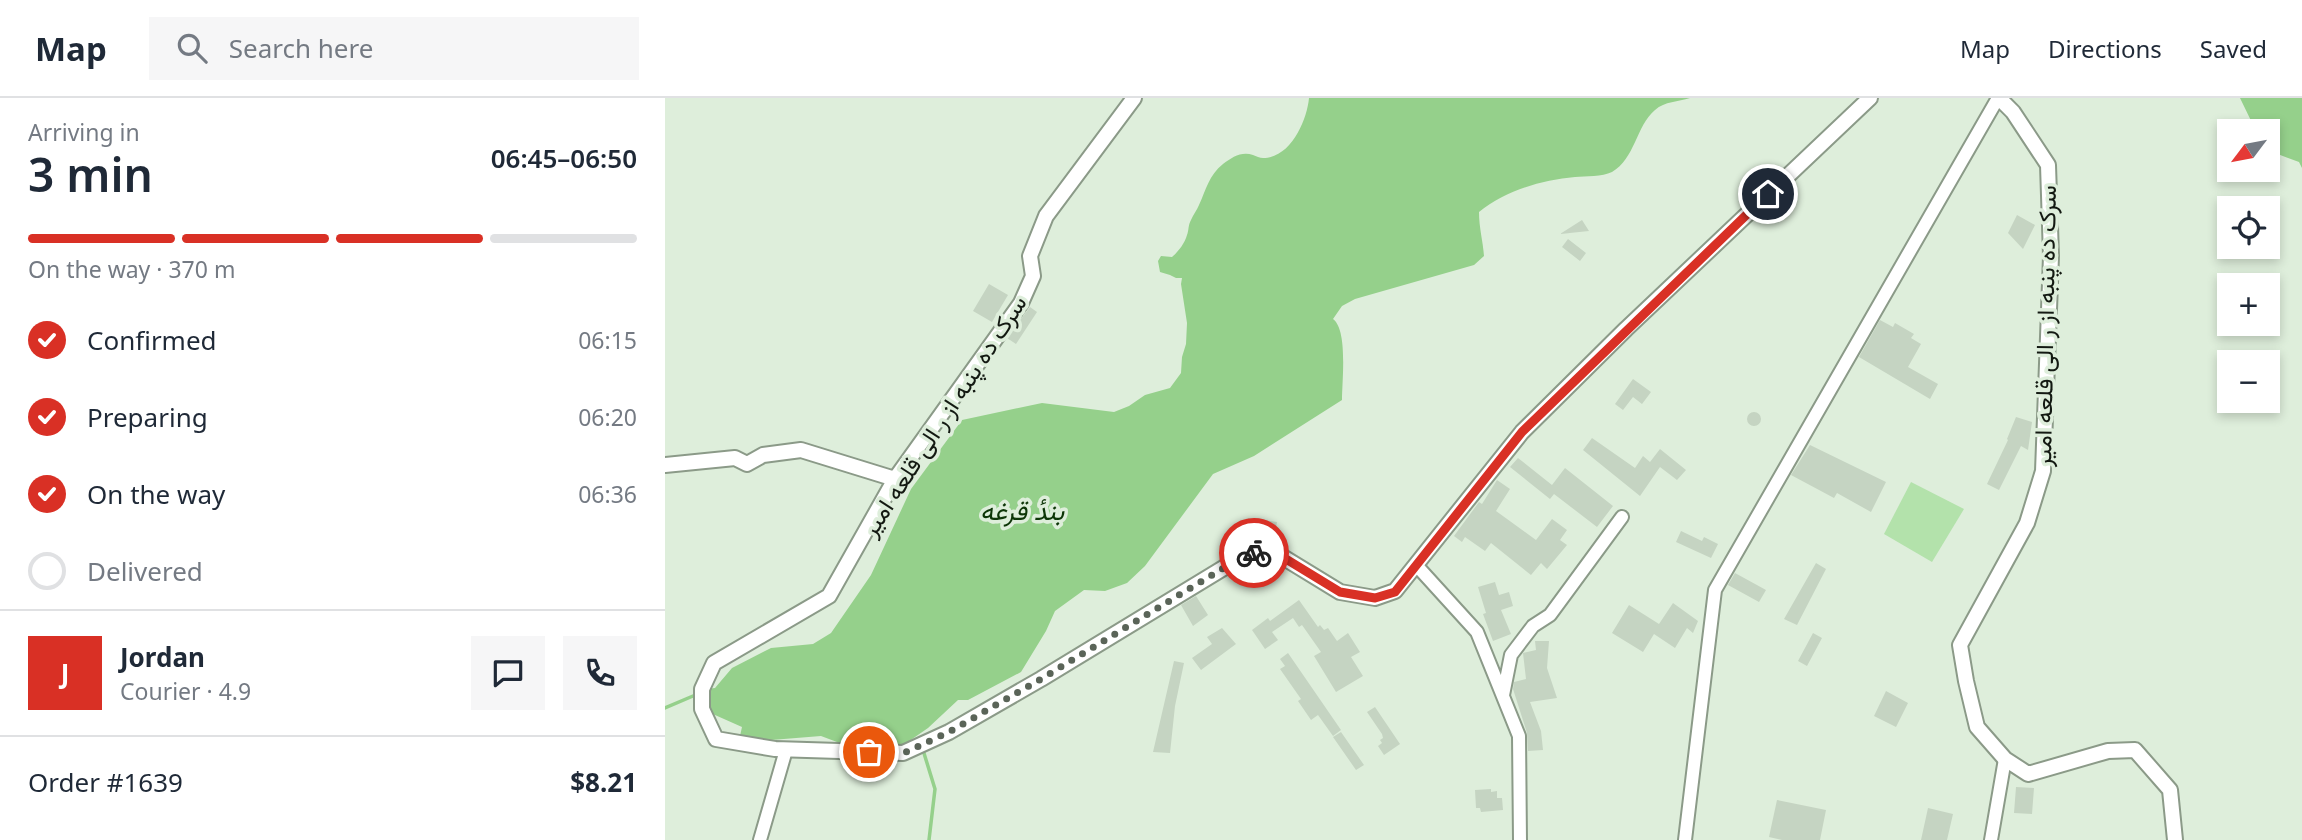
<!DOCTYPE html>
<meta charset="utf-8">
<style>
body{margin:0;font-family:"Noto Sans",Vazirmatn,sans-serif;background:#f6f6f7;color:#1f2937;height:100vh;display:flex;flex-direction:column;font-size:26px;white-space:nowrap}
*{box-sizing:border-box;margin:0}
p{font-size:23px;color:#747a83}
.icon{flex:none;width:38px;height:38px;fill:none;stroke:currentColor;stroke-width:2;stroke-linecap:round;stroke-linejoin:round}
.map{position:relative;flex:1;overflow:hidden}
.details{display:flex;flex-direction:column;background:#fff;width:665px}
.details>*{flex:none}
.needle{width:46px;rotate:238deg}
.tools{position:absolute;left:1552px;top:21px;display:grid;gap:14px}
.tools a{display:grid;place-items:center;width:63px;height:63px;border-radius:0px;background:#fff;box-shadow:0 4px 10px #0003;font-size:35px}
.pin{position:absolute;display:grid;place-items:center;width:60px;height:60px;color:#fff;margin:-30px;border:4px solid #fff;border-radius:50%;box-shadow:0 2px 7px #0007}
.courier{position:absolute;display:grid;place-items:center;width:70px;height:70px;margin:-35px;border:5px solid #d93025;border-radius:50%;background:#fff;color:#222;box-shadow:0 2px 9px #0007}
.overview em{font-style:normal;font-weight:600}
.overview div{display:flex;flex-direction:column-reverse}
.overview{display:flex;align-items:center;justify-content:space-between;height:119px;padding:0 28px}
h1{font-size:46px;font-weight:600;line-height:52px}
.bar{display:grid;grid-template-columns:repeat(4,1fr);gap:10px 7px;align-content:center;height:84px;padding:0 28px}
.bar i{height:9px;border-radius:5px;background:#e0e1e3}
.bar .active{background:#d93025}
.bar p{grid-column:span 4}
.line{display:flex;align-items:center;gap:18px;padding:0 28px;border-top:2px solid #e0e1e3}
.line div{flex:1}
.round{display:grid;place-items:center;flex:none;width:74px;height:74px;border-radius:0px;background:#f6f6f7}
ol{padding:0 28px;list-style:none}
li{display:flex;align-items:center;gap:21px;height:77px}
li p{margin-inline-start:auto}
li .icon{padding:7px;border-radius:50%;background:#d93025;color:#fff;stroke-width:4}
li:last-child{color:#747a83}
li i{width:38px;height:38px;border:4px solid #e0e1e3;border-radius:50%}
header{display:flex;align-items:center;gap:42px;box-sizing:border-box;height:98px;padding:0 35px;background:#fff;border-bottom:2px solid #e0e1e3}
header strong{font-size:33px}
nav{display:flex;gap:38px;margin-inline-start:auto;font-size:24px}
.search{width:490px;height:63px;background:#f6f6f7;display:flex;align-items:center;gap:18px;box-sizing:border-box;padding:0 24px;border-radius:0px;color:#747a83;font-size:26px}
main{display:flex;flex:1;min-height:0}
.map>svg:first-child{display:block}
.green{fill:#b3e2ab}
.water{fill:#95d08b}
.lines{fill:none;stroke-linecap:round;stroke-linejoin:round}
.stream{stroke:#95d08b;stroke-width:3.5}
.building{fill:#c5d4c2}
.minor-casing{stroke:#8b9a88;stroke-width:16}
.tertiary-casing{stroke:#8b9a88;stroke-width:18}
.minor{stroke:#fff;stroke-width:12}
.tertiary{stroke:#fff;stroke-width:14}
.done{stroke:#5a6458;stroke-width:7;stroke-dasharray:0 12.6}
.route{stroke:#d93025;stroke-width:9}
.labels{text-anchor:middle;dominant-baseline:central;stroke-width:7;stroke-linejoin:round;paint-order:stroke}
.street-label{font-size:24px;fill:#131912;stroke:#deeedb}
.water-label{font-size:26px;font-style:italic;fill:#0d3607;stroke:#deeedb}
</style>
<header>
<strong>Map</strong>
<div class="search"><svg class="icon" aria-label="search" viewBox="0 0 24 24"><circle cx="10" cy="10" r="6"/><path d="M15 15l6 6"/></svg>Search here</div>
<nav><a>Map</a><a>Directions</a><a>Saved</a></nav>
</header>
<main>
<section class="details">
<div class="overview"><div><h1>3 min</h1><p>Arriving in</p></div><em>06:45–06:50</em></div>
<div class="bar"><i class="active"></i><i class="active"></i><i class="active"></i><i></i><p>On the way · 370 m</p></div>
<ol>
<li><svg class="icon" aria-label="check" viewBox="0 0 24 24"><path d="M5 12l5 5 9-10"/></svg>Confirmed<p>06:15</p></li>
<li><svg class="icon" aria-label="check" viewBox="0 0 24 24"><path d="M5 12l5 5 9-10"/></svg>Preparing<p>06:20</p></li>
<li><svg class="icon" aria-label="check" viewBox="0 0 24 24"><path d="M5 12l5 5 9-10"/></svg>On the way<p>06:36</p></li>
<li><i></i>Delivered</li>
</ol>
<div class="line" style="height:126px"><b class="round" style="background:#d93025;color:#fff">J</b><div><b>Jordan</b><p>Courier · 4.9</p></div><a class="round"><svg class="icon" aria-label="chat" viewBox="0 0 24 24"><path d="M4 5h16v11H9l-5 4z"/></svg></a><a class="round"><svg class="icon" aria-label="phone" viewBox="0 0 24 24"><path d="M5 4h4l2 5-3 2q2 4 5 5l2-3 5 2v4C11 20 4 13 5 4z"/></svg></a></div>
<div class="line" style="height:91px"><div>Order #1639</div><b>$8.21</b></div>
</section>
<div class="map">
<svg width="1637" height="742" viewBox="0 0 1637 742">
<rect width="100%" height="100%" fill="#deeedb"/>
<path class="green" d="M1246 384 1299 411 1267 464 1219 436Z"/>
<path class="water" d="M644 0H1025C1013 4 1000 3 990 12 971 28 970 61 947 74 937 79 921 78 910 79 876 82 840 93 814 114 814 130 818 143 819 158L809 167 690 201 677 208 668 221C683 232 677 283 677 302L589 358 548 376 480 468 462 485 440 493 419 492 390 513 381 533 356 574 303 602H293L263 630 237 648 225 644 180 647 156 638 94 643 75 638 77 629 41 613V591L50 590 67 570 106 550 148 546 166 535 206 477 246 391 297 322 377 305 449 314 464 308 480 297 505 290 516 275 517 259 521 246 522 225 516 186 517 180H511L505 177 495 174 493 163 496 158 507 159C513 154 520 145 522 137 524 132 523 127 526 122 528 117 532 112 534 107 541 92 544 77 558 66 567 59 577 53 588 57 591 58 595 60 598 60 626 60 642 22 644 0Z
M1575 0H1637V70L1634 64 1610 55 1603 49V33H1591Z"/>
<g class="lines">
<path class="stream" d="M0 610 28 598 34 599
M258 652 270 691 264 742"/>
</g>
<path class="building" d="M1352 117 1370 127 1358 151 1343 135Z
M917 122 924 133 895 136Z
M903 141 921 155 915 163 897 149Z
M324 186 343 197 327 224 308 213Z
M365 209 372 214 351 246 342 240Z
M1215 222 1228 229 1230 225 1249 236 1246 240 1256 246 1243 269 1273 286 1265 301 1194 259Z
M968 281 986 294 977 306 968 299 958 312 950 306Z
M1082 321a7 7 0 1 1 14 0a7 7 0 1 1-14 0Z
M1351 319 1367 324 1363 352 1356 348 1334 392 1322 386 1343 342 1342 341Z
M927 340 970 370 978 358 985 364 995 351 1021 372 1012 382 995 369 975 398 918 352Z
M1145 347 1221 384 1206 414 1172 395 1169 400 1126 377Z
M853 360 887 387 900 370 948 408 932 429 889 396 885 401 845 369Z
M832 382 845 391 831 413 871 442 887 421 902 432 895 442 902 447 882 471 876 465 866 477 826 445 820 453 800 439 797 444 789 438 814 404 817 406Z
M583 420 612 424 610 435 582 431Z
M1016 433 1037 443 1039 439 1053 446 1046 460 1011 444Z
M1151 465 1161 471 1132 527 1119 521Z
M1070 475 1101 492 1094 504 1063 487Z
M830 484 834 497 844 494 848 508 836 512 846 536 828 543 818 516 821 515 813 489Z
M531 498 543 517 528 528 516 507Z
M634 502 653 529 655 527 659 532 663 530 672 543 683 535 695 554 686 559 698 578 671 594 649 558 656 554 637 527 634 529 628 520 607 534 613 542 600 551 587 532 603 520 605 523Z
M1008 505 1033 523 1028 535 1022 530 1010 550 989 536 978 554 947 535 964 507 994 526Z
M557 530 571 546 536 572 527 560 547 546 542 539Z
M1148 535 1157 540 1142 568 1133 563Z
M870 543H884L882 570 892 600 865 604 876 633 878 652 863 653 862 635 848 591 849 584 861 581 858 555 871 552Z
M623 555 676 632 668 638 653 617 646 622 633 603 636 601 615 571 620 568 615 561Z
M509 563 519 565 510 608 505 655 488 654Z
M1221 593 1243 605 1231 629 1209 618Z
M710 609 735 646 719 657 713 648 717 645 715 642 718 640 717 636 702 614Z
M676 634 699 667 691 672 668 639Z
M1351 689 1369 690 1367 716 1349 715Z
M826 691V694L832 693V700H837L838 712 816 714 815 710H811L810 692Z
M1112 702 1161 712 1155 742H1117L1104 739Z
M1263 710 1288 716 1282 742H1256Z"/>
<g class="lines">
<g class="minor-casing">
<path id="minor" d="M752 468 812 534 854 638 855 742
M838 597 846 557 868 528 885 517 957 419
M95 742 121 652
M1020 742 1050 492 1333 0
M1326 742 1340 661"/>
</g>
<g class="tertiary-casing">
<path id="tertiary" d="M469 0 381 118 365 158 368 178 356 205 230 381 164 498 49 565 37 591V611L51 641 110 651 238 655 284 634 376 581 570 463 603 450 675 494 710 500 730 493 857 334 961 231 1205 0
M1334 0 1348 14 1383 67 1386 158 1378 373 1362 425 1295 547 1301 583 1312 629 1340 661 1363 676 1443 653 1470 652 1505 692 1510 742
M0 367 70 360 82 366 98 357 136 352 230 381"/>
</g>
<use href="#minor" class="minor"/>
<use href="#tertiary" class="tertiary"/>
</g>
<g class="lines">
<path class="done" d="M204 654 239 655 284 634 376 581 570 463 589 455"/>
<path class="route" d="M589 455 603 450 675 494 710 500 730 494 857 334 1103 96"/>
</g>
<g class="labels">
<g class="street-label">
<text transform="translate(1379 228) rotate(-89)">سرک ده پنبه از ر الی قلعه امیر</text>
<text transform="translate(278 317) rotate(-57)">سرک ده پنبه از ر الی قلعه امیر</text>
</g>
<g class="water-label">
<text x="357" y="412">بندٔ قرغه</text>
</g>
</g>
</svg>
<div class="tools">
<a><svg class="needle" viewBox="-14 -14 28 28"><path d="M0-13l5 13h-10z" fill="#e53935"/><path d="M0 13l5-13h-10z" fill="#747a83"/></svg></a>
<a><svg class="icon" aria-label="locate" viewBox="0 0 24 24"><circle cx="12" cy="12" r="6"/><path d="M12 2v4M12 18v4M2 12h4M18 12h4"/></svg></a>
<a>+</a>
<a>−</a>
</div>
<div class="pin" style="left:204px;top:654px;background:#ea580c"><svg class="icon" aria-label="bag" viewBox="0 0 24 24"><path d="M5 8h14l-1 12H6zM9 8a3 3 0 0 1 6 0"/></svg></div>
<div class="pin" style="left:1103px;top:96px;background:#1f2937"><svg class="icon" aria-label="home" viewBox="0 0 24 24"><path d="M3 11l9-7 9 7M6 9v11h12V9"/></svg></div>
<div class="courier" style="left:589px;top:455px"><svg class="icon" aria-label="bike" viewBox="0 0 24 24"><circle cx="6" cy="16" r="4"/><circle cx="18" cy="16" r="4"/><path d="M6 16l4-8h5l3 8M10 8l3 8H6M13 5h3"/></svg></div>
</div>
</main>
